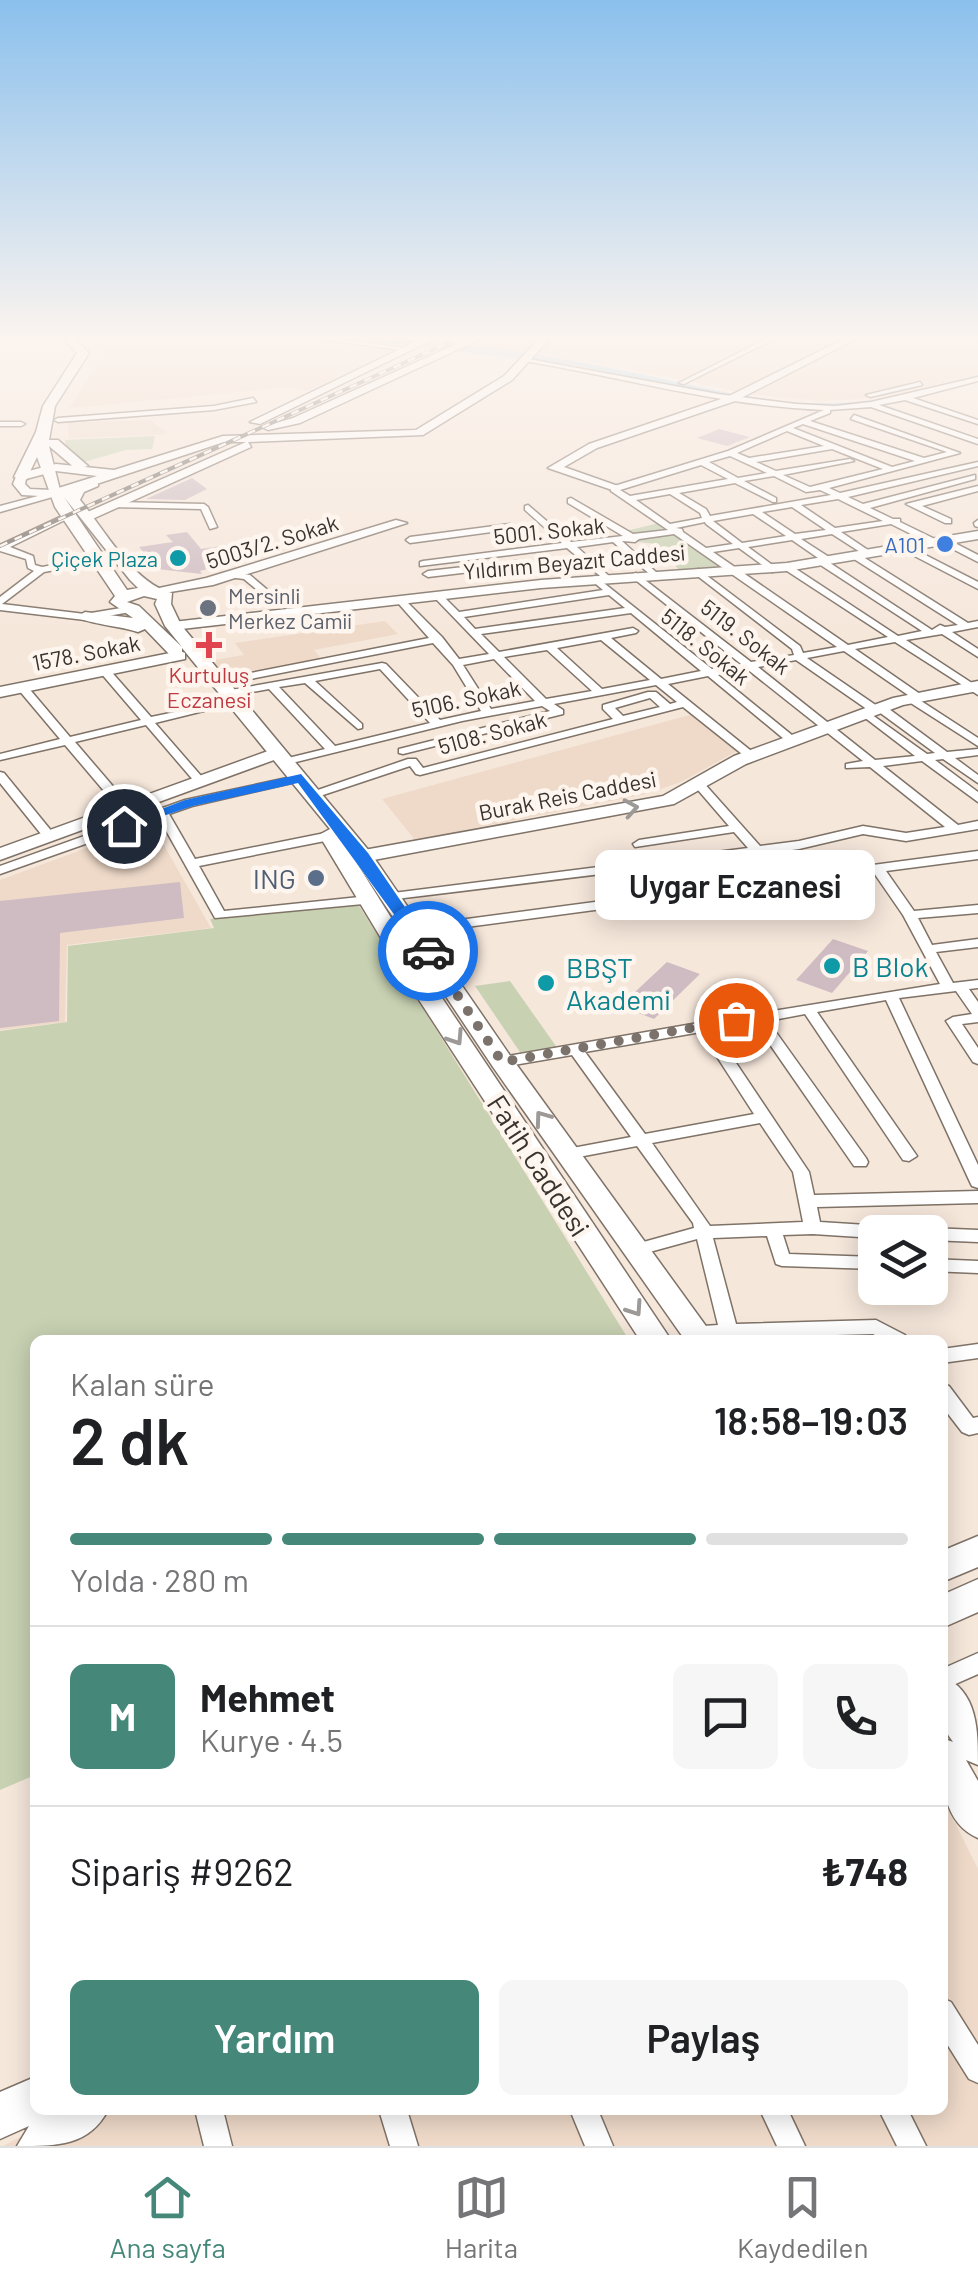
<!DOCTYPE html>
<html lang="tr">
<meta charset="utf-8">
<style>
body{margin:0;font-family:Barlow,sans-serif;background:#f6f6f6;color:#202124;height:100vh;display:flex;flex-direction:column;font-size:38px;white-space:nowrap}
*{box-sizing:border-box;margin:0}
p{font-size:32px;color:#757577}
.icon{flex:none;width:55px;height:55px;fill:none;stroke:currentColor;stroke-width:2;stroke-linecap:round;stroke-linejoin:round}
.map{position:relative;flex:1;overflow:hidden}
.details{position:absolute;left:30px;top:1335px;width:918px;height:780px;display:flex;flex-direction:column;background:#fff;border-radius:15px;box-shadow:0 5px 25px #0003}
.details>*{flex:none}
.tools{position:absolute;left:858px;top:1215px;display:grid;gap:20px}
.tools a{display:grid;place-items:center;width:90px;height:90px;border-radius:15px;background:#fff;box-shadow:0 5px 25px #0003;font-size:50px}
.pin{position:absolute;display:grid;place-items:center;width:85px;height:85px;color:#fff;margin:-42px;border:5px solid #fff;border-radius:50%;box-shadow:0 2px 10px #0007}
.courier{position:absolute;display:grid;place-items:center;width:100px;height:100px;margin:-50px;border:8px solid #1a73e8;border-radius:50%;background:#fff;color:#222;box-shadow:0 2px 12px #0007}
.bubble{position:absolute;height:70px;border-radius:15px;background:#fff;box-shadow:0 5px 25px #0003;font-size:32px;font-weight:600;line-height:70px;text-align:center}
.head em{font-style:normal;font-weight:600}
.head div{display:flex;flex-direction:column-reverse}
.head{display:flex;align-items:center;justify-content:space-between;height:170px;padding:0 40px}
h1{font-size:65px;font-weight:600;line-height:75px}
.bar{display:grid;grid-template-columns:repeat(4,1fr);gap:15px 10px;align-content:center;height:120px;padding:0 40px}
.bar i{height:12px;border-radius:8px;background:#e0e0e0}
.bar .on{background:#45887a}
.bar p{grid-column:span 4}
.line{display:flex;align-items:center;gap:25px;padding:0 40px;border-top:2px solid #e0e0e0}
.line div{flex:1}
.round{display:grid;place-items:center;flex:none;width:105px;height:105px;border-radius:15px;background:#f6f6f6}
.primary-button{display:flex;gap:20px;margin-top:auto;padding:20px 40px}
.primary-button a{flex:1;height:115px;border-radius:15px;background:#45887a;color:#fff;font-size:40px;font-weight:600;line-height:115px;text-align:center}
.primary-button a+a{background:#f6f6f6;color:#202124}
.dock{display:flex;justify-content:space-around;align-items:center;height:140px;border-top:2px solid #e0e0e0;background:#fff;font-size:28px;color:#757577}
.dock a{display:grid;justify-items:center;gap:5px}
.dock .on{color:#45887a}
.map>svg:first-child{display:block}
.built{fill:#efdac9}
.green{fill:#c8d1b2}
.water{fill:#9fd3f4}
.building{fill:#cfbcc2}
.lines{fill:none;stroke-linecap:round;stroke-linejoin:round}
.street-casing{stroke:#7f7267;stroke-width:3}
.secondary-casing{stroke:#7f7267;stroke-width:3}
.primary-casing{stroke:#7f7267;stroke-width:3}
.street{fill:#fff;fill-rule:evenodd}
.secondary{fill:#fff;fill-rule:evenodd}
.primary{fill:#fff;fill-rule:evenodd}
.rail-casing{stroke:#786f68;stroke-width:4}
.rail{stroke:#fef6ee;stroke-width:2.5;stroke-dasharray:8;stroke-linecap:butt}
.oneway{stroke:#9c9997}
.route{fill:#1a73e8}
.done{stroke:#7b726b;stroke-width:10;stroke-dasharray:0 18}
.shop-dot{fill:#3f7fe0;stroke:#fef6ee;stroke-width:4}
.culture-dot{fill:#0f9aa8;stroke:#fef6ee;stroke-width:4}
.worship-dot{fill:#6b7280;stroke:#fef6ee;stroke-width:4}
.health-dot{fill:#e0444e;stroke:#fef6ee;stroke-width:4}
.service-dot{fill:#5c6f8a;stroke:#fef6ee;stroke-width:4}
.labels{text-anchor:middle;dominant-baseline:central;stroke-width:9;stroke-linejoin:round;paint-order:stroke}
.far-street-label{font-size:22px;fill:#39332f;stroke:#fef6ee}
.far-shop-label{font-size:22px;fill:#366cbe;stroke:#fef6ee;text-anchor:end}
.far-culture-label{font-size:22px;fill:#0d838f;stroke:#fef6ee;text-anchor:end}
.far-worship-label{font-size:22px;fill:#5b616d;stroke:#fef6ee;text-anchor:start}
.far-health-label{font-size:22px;fill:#be3a42;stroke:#fef6ee}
.service-label{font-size:28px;fill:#4e5e75;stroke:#fef6ee;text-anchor:end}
.culture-label{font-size:28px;fill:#0d838f;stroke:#fef6ee;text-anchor:start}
.street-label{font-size:28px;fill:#39332f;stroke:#fef6ee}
</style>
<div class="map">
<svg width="978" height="2146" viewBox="0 0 978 2146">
<rect width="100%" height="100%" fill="#f6e7db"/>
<path class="built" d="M82 337H440L307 391 289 387 70 408 103 353Z
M490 337H978V375L875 398 820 401 748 394 617 366 481 347 486 343 480 342Z
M150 420 168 434 69 438 68 423Z
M385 621 398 634 314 650 323 661 224 680 208 661 244 655 235 643Z
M693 714 739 750 681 782 646 794 415 840 382 799Z
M152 824 211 928 67 945 65 1022 0 1030V880Z
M943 1799 978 1869V2146H3L71 2110H942Z"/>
<path class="green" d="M155 436 152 449 126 450 84 462 66 449 65 440Z
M659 523 725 570 680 571 655 544 632 541 638 539 626 531Z
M358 904 629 1340H35V1775L0 1790V1031L67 1022 68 946 214 928 210 919Z
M510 981 558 1049 522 1055 475 986Z"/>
<path class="water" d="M328 337C426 337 529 351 624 371 694 385 763 405 836 403 884 402 931 387 978 375V379L871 404H794L689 391 574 365Z"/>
<path class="building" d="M719 429 750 437 727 446 697 438Z
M192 478 207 489 185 500 146 499Z
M187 532 201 549 267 539 279 550 200 571 202 574 157 569 139 547 173 542 166 535Z
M180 882 184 918 60 933 59 1021 0 1028V901Z
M833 939 868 951 832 993 796 980Z
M667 962 700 974 654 1019 620 1006Z"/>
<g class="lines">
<g class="street-casing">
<path id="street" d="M305 337H323L411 349 408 351Z
M395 337H412L431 341 428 343Z
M770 337H778L684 384 679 383Z
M523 358 718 394 796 404 835 406 871 402 978 377V381L913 398 978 420V424L905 400 879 405 978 439V444L871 407 830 410V413L810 421 924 458 947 452 851 419 854 415 960 453 829 488 840 493 978 462V466L848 497 863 504 975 475V479L870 508 893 519H900V522L939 541V545H933L891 524 841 532 871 552 872 554 868 557 832 534 801 539 832 559 834 561 830 563 932 630 940 625 945 627 958 625 854 559V555H860L968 623 978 621V627L952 632 978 649V657L942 634 906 640 978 687V695L895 642 855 649 920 694 921 696 918 699 978 738V746L906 700 905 698 908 695 844 651 807 658 877 706H885L947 752 978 749V755L955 758 978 775V783L943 759 935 760 978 792V802L922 761 883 766 958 825 978 821V829L906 841 863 834 799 849 757 855 388 900 387 897 388 894 393 893 748 848 734 832 635 847 633 844 639 840 729 826 692 783 698 780 702 781 760 846 799 841 863 826 906 833 945 827 870 767 846 768V764L863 761 747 669 718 675 798 740V744H790L708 676 668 684 755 754V758H747L683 707 420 775 416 774 410 766 320 796H312V792L408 759H416L423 768 613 719 603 709V705L648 692H656L670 704 677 702 656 685 554 704 563 710V714L403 754 399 753V749L550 711 542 706 462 721 288 764 282 761 284 759 325 749 269 689 229 696 224 693 225 691 382 663 386 664 440 720 481 711 453 665 433 643 220 685 215 682 220 679 429 638 398 603V599H404L442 637 459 659 489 654 435 598V594H441L459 612 603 590 590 579 595 576 712 669 741 664 633 578V574L636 573 751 662 794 655 792 649 695 574 693 572 698 569 800 646 803 653 837 647 674 534 639 539 635 542 622 541 656 572 658 574 653 577 613 542 577 547 609 576 611 578 606 581 567 548 420 566V562L423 561 562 543 525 510V506L528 505 571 542 623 536 568 503V499L571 498 633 534 668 530 611 491V487L728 451 824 410C722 406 625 378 525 361ZM803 424 915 461 892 467 793 428ZM787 431 824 446 749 458 737 453ZM832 449 883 469 810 487 783 475 854 461 850 459 776 471 756 462ZM730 456 767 473 738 478 709 462ZM701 465 728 479 630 496 620 490ZM774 476 806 492 820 490 831 495 710 516 706 509 679 493 735 483 773 502H776V498L744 481ZM670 494 700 513 702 518 670 524 636 500ZM838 499 883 521 835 528 801 505ZM792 507 826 530 795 534 762 512ZM753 514 786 536 742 543 713 521ZM705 522 706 524 733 544 706 548 683 532 682 529 676 528ZM792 540 821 560 817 562 819 564 922 631 898 636 790 565H784V569L888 637 848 645 713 552 739 548 772 572 775 571V567L748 547ZM609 595 625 608 475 629 464 617ZM631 613 701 671 661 679 611 638 636 633 638 631 633 628 499 652 481 634ZM601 640 650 680 602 689 557 648ZM547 650 592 691 546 699 504 657ZM494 659 535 701 491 709 463 665ZM796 660 871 712H879L935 753 927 754 868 712 864 713V717L915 756 875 760 758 667ZM380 669 430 723 335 746 279 687 305 683 358 729 362 728V724L315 681ZM650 698 660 707 623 716 615 708Z
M920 382 922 385 870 397 866 395Z
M253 398 256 402 214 410 58 422 54 420 58 418 214 406Z
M0 422H21L25 424 21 426H0Z
M978 486V491L922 506 951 519V523H945L906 504Z
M53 492H56V496L0 512V506Z
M115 502 204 504 208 507 217 527 210 529 201 509 112 507 111 505Z
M64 515 71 517 10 547 33 556 35 565 42 567 96 557 99 558V562L44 572 2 604 85 614 133 606 136 607V611L85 620 0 610V597L34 571 28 568 26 559 0 551V545Z
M978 520V527L975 526 974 523Z
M510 524 514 527 513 529 410 543 406 540 410 537Z
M943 540H949L978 555V562L943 544Z
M906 545 978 582V589L903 550 902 548Z
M517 561 520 562V566L428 577 423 574 428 571Z
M231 572 250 575 277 598 269 600 244 579 228 577V573Z
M104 667 108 668 151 717 228 701V705L155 723 202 777V781H194L146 725 75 742 129 805 131 808 125 812 121 811 65 745 0 760V754L60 739 18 689V685H26L70 737 141 720 100 672 99 670Z
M0 772 4 773 53 833V839H45L0 783Z
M301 775 307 778 305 780 192 806 169 814 195 859 330 832 336 836 330 840 199 866 224 911 369 896 375 900 374 903 215 918 159 818 0 874V866L185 800Z
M978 851V859L886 871 914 911 978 905V913L918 918 932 945 978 939V947L936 952 953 983 978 980V988L969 989 978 1002V1022L962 1024 978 1048V1064L973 1062 946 1021 953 1017 972 1014 956 991 899 998 978 1165V1188L972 1186 970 1182 886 1000 817 1012 917 1156 909 1161 903 1160 805 1014 768 1021 866 1158 868 1162 866 1166H854L755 1023 714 1030 809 1172 814 1195 978 1191V1203L817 1207 820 1222 882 1226 888 1228 890 1232H875V1238L813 1234 783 1235 789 1254 875 1257V1269L782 1266 776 1264 767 1236 713 1238 736 1324 876 1320 905 1335 908 1340H884L873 1334 695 1339 689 1337 686 1332 689 1327 718 1325 697 1239 635 1256 629 1254 626 1250 629 1246 694 1228 693 1223 637 1146 568 1159 562 1158 560 1154 562 1150 631 1137 572 1055 502 1067 495 1062 502 1057 704 1022 940 984 903 915 874 873 414 934 407 930 414 926ZM701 1032 754 1114 645 1134 585 1052ZM760 1123 793 1172 803 1222 710 1226 652 1143Z
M930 1228 978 1230V1242L930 1240V1232H922Z
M930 1259 978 1261V1273L930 1271Z
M978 1344V1358L942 1363V1349Z
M942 1384 949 1386 973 1418 978 1417V1433L969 1435 962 1432 942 1406Z
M978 1653V1674L942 1690V1669Z
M942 1998 951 2002 978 2045V2083L969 2079 942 2036Z
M195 2110H223L232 2146H204Z
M379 2110H407L418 2146H390Z
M570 2110H598L613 2146H585Z
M760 2110H788L805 2146H777Z
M879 2110H908L926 2146H897Z"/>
</g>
<g class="secondary-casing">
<path id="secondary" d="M425 337H438L260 424 250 422Z
M472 337H485L300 423 268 430 262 427 293 418Z
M541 337H551L512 380 423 435 248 442 251 447 88 521 83 520V514L246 442H224L57 497 22 495 13 484 17 474 56 464 114 470 223 436 416 430 504 376ZM56 471 97 476 52 490 30 489 25 484 26 479Z
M848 337H860L735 401 597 448 564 467 618 486V492L548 468 589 444 727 397Z
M396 520 407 523 213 585 152 595 145 591 206 578Z
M978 531V539L787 571 541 588 173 630 166 626 173 622 541 580 787 563Z
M180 651 185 653V659L0 697V687Z
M978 681V691L903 705 746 764 674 804 363 862 334 849 343 843 364 850 663 796 734 756 893 698Z
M268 751 276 756 274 760 0 860V848Z"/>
</g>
<g class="primary-casing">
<path id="primary" d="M62 337H73L89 353 55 406 49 440H58L88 466 76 469 49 446 60 490 98 480V486L84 492 80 500C104 529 134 584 172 593L171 604 181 625 370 852 511 1057 716 1340H685L493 1067 353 857 432 983 671 1340H640L408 983 319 835 330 829 182 648V655H170L145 629 138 632C120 626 89 624 77 617L85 612 133 618 110 602 115 596 55 507 37 457 26 480 14 477 36 432 43 406 77 353ZM64 497 130 580 138 588 127 590ZM144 596 157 599 155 604 165 626 182 647 139 606 127 602Z
M978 1536V1567L942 1582V1551Z
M978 1579V1612L942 1628V1595Z
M942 1676C978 1691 978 1731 978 1765L966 1760 978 1781V1838C939 1821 942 1774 942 1738L953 1742 942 1726Z
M35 2077V2110H108C89 2146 58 2146 17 2146L29 2126 0 2139V2092Z"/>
</g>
<use href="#street" class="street"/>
<use href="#secondary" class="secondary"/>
<use href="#primary" class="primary"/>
<g class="rail-casing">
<path id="rail" d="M0 546 461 337"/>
</g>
<use href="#rail" class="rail"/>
</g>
<defs><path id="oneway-chevron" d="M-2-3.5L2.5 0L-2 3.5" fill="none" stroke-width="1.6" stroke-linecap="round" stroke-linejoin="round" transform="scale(2.5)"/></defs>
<g class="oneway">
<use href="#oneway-chevron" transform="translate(631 808) rotate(-10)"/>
<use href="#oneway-chevron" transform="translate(456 1038) rotate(57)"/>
<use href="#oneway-chevron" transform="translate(542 1118) rotate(-126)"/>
<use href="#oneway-chevron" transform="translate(635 1309) rotate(56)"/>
</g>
<linearGradient id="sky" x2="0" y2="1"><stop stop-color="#8bc0ed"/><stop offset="0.53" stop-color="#fbf4ef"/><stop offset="1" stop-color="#fbf4ef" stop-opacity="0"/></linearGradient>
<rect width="978" height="637" fill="url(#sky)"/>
<path class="route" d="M301 774 368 853 435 951 433 954H423L298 783 193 806 124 829 117 826 185 800Z"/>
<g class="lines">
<path class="done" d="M428 951 502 1062 736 1020"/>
</g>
<circle class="shop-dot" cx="945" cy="544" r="10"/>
<g class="culture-dot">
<circle cx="178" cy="558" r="10"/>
<circle cx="832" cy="966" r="10"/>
<circle cx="546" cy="983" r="10"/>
</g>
<circle class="worship-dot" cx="208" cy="608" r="10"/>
<path class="health-dot" d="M204 630h10v10h10v10h-10v10h-10v-10h-10v-10h10z"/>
<circle class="service-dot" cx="316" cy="878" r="10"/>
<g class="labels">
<g class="far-street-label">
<text transform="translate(549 530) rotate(-6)">5001. Sokak</text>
<text transform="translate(272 541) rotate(-17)">5003/2. Sokak</text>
<text transform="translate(574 561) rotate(-5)">Yıldırım Beyazıt Caddesi</text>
<text transform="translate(746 636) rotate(38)">5119. Sokak</text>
<text transform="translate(706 646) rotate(39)">5118. Sokak</text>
<text transform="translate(86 652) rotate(-11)">1578. Sokak</text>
<text transform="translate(466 698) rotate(-12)">5106. Sokak</text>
<text transform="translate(492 732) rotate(-15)">5108. Sokak</text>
<text transform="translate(567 795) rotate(-11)">Burak Reis Caddesi</text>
</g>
<g class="far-shop-label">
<text x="925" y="544">A101</text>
</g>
<g class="far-culture-label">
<text x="158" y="558">Çiçek Plaza</text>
</g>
<g class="far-worship-label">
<text x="228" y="595">Mersinli<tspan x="228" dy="25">Merkez Camii</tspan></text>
</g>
<g class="far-health-label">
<text x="209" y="674">Kurtuluş<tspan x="209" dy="25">Eczanesi</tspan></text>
</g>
<g class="service-label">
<text x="296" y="878">ING</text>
</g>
<g class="culture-label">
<text x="852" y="966">B Blok</text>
<text x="566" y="967">BBŞT<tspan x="566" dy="32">Akademi</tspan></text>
</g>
<g class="street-label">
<text transform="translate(539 1165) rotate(57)">Fatih Caddesi</text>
</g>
</g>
</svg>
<div class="tools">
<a><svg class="icon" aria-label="layers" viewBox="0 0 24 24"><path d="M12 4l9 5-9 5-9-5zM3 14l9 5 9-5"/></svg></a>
</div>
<div class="pin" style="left:736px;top:1020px;background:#ea580c"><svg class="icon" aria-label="bag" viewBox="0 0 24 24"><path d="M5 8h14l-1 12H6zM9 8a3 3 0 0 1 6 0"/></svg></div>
<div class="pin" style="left:124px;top:826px;background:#1f2937"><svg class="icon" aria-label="home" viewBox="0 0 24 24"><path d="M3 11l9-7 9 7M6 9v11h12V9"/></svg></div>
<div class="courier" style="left:428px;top:951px"><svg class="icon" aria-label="car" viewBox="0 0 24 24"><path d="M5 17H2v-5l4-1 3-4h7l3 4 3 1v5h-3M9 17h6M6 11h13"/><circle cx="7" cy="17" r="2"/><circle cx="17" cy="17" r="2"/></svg></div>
<div class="bubble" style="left:595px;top:850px;width:280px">Uygar Eczanesi</div>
<section class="details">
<div class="head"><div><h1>2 dk</h1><p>Kalan süre</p></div><em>18:58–19:03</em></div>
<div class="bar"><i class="on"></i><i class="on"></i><i class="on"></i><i></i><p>Yolda · 280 m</p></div>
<div class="line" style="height:180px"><b class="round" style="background:#45887a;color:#fff">M</b><div><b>Mehmet</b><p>Kurye · 4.5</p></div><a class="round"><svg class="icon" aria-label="chat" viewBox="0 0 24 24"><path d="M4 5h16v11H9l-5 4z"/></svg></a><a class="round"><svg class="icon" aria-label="phone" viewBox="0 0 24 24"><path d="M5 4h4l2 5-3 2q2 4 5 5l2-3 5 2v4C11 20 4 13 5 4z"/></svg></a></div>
<div class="line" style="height:130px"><div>Sipariş #9262</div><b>₺748</b></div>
<div class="primary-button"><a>Yardım</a><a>Paylaş</a></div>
</section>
</div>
<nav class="dock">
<a class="on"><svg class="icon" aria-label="home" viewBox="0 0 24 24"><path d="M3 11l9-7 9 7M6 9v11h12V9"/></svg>Ana sayfa</a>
<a><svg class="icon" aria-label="map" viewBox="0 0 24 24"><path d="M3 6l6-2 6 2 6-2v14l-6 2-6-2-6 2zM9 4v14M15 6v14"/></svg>Harita</a>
<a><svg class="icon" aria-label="saved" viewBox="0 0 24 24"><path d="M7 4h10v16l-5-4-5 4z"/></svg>Kaydedilen</a>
</nav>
